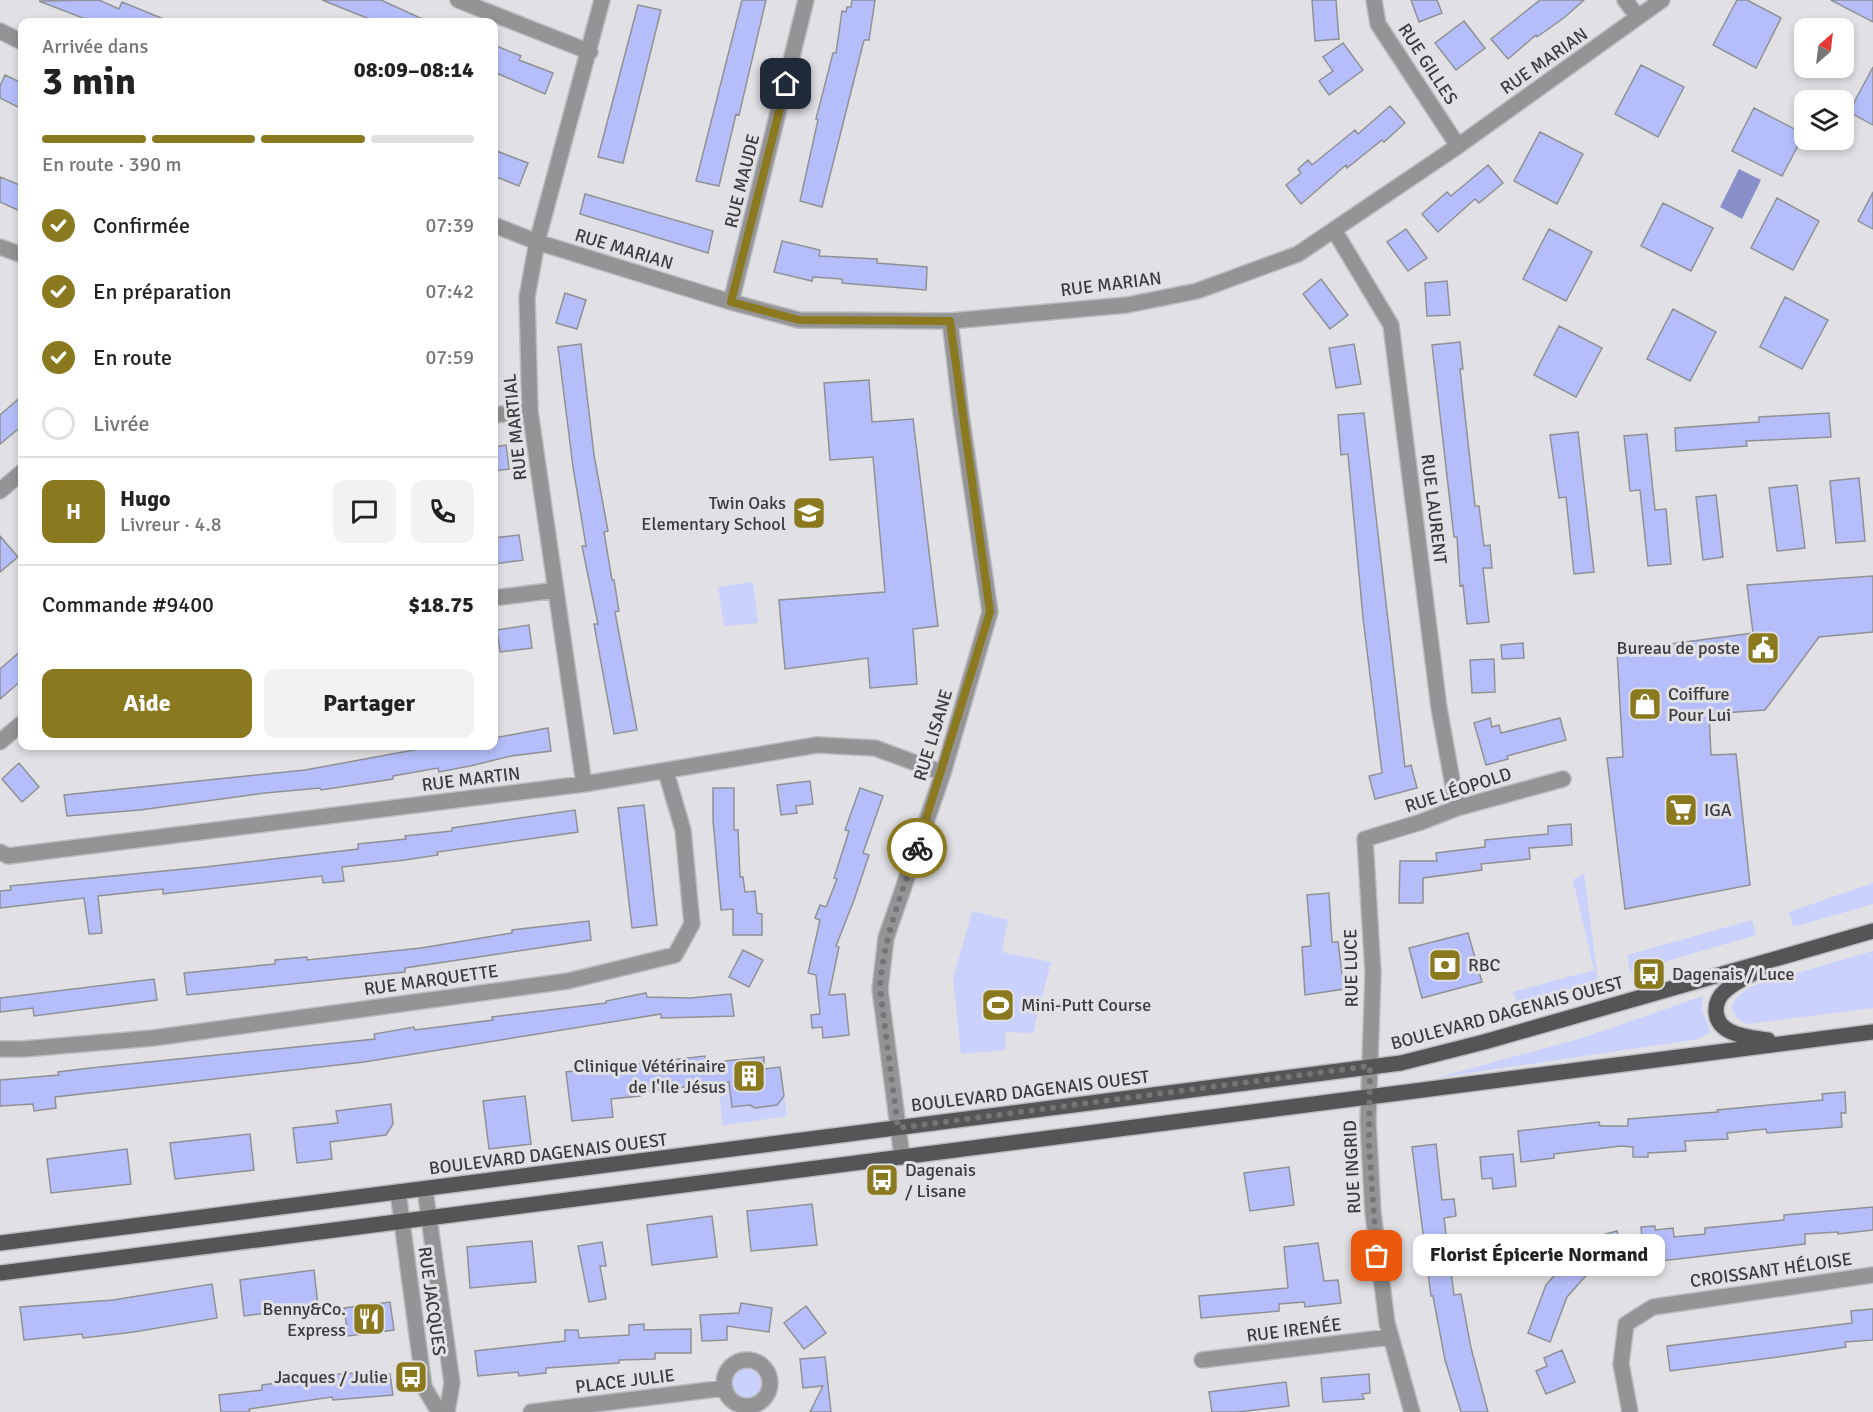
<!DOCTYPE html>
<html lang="fr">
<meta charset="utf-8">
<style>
body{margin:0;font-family:Signika,sans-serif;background:#f2f2f2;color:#222;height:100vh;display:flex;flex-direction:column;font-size:22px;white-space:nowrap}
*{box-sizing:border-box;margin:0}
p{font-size:20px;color:#767676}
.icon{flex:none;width:33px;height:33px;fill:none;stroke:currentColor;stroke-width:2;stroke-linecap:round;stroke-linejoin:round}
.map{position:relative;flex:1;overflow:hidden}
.side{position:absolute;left:18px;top:18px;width:480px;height:732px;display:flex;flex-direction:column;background:#fff;border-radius:12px;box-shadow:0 3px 9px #0003}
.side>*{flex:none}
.needle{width:39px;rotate:28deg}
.tools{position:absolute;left:1794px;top:18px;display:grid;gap:12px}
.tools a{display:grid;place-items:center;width:60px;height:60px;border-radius:12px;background:#fff;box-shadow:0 3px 9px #0003;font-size:30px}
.pin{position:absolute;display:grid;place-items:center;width:51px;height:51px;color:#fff;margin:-26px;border-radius:12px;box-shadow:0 3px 9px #0006}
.courier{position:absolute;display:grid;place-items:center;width:60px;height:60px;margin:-30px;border:4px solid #8a791e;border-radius:50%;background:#fff;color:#222;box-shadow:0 2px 8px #0007}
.bubble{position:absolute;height:42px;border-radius:12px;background:#fff;box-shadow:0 3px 9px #0003;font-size:20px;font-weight:700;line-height:42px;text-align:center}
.headline em{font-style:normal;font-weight:700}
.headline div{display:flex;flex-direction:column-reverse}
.headline{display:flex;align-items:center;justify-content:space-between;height:102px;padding:0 24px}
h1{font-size:39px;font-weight:700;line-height:45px}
.bar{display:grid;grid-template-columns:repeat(4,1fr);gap:9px 6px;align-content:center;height:72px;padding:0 24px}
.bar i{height:8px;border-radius:4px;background:#e0e0e0}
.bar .on{background:#8a791e}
.bar p{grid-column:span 4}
.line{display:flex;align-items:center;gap:15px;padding:0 24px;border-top:2px solid #e0e0e0}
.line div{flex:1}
.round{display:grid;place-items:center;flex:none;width:63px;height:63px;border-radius:12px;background:#f2f2f2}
ol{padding:0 24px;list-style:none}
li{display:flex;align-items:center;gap:18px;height:66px}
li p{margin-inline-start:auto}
li .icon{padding:6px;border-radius:50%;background:#8a791e;color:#fff;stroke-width:4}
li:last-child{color:#767676}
li i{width:33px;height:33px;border:3px solid #e0e0e0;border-radius:50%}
.primary-button{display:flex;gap:12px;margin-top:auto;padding:12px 24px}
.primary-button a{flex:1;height:69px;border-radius:12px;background:#8a791e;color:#fff;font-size:24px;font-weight:700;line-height:69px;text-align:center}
.primary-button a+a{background:#f2f2f2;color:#222}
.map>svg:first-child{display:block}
.green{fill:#cad1fc}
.water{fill:#8990c9}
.building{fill:#b5befa;stroke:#909194;stroke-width:1.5}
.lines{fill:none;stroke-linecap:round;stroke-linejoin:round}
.minor-casing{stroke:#bcbcc0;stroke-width:18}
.major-casing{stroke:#bcbcc0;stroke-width:18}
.minor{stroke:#949496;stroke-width:15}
.major{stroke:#555558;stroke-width:15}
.done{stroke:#757578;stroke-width:6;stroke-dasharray:0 10.8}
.route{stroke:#8a791e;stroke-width:8}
.labels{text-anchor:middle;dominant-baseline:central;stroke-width:6;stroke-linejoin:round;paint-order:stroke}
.street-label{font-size:18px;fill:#3b3b3d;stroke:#e1e1e5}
.poi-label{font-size:18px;fill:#3b3b3d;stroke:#e1e1e5;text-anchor:start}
</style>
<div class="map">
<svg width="1873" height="1412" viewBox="0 0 1873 1412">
<rect width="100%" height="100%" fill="#e1e1e5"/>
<path class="green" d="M753 582 758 623 724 626 718 587Z
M1584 873 1598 980 1518 1005 1513 992 1594 970 1573 880Z
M1873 883V904L1793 927 1789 912Z
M972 911 1008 920 1002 952 1051 962 1033 1033 1005 1032 1006 1050 961 1054 953 979Z
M1752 920 1756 935 1630 972 1627 955Z
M1873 951V1008L1747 1024 1738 1019 1731 1008 1736 998 1749 987Z
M1703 996 1702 1010 1711 1032 1698 1039 1436 1078 1582 1038Z
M729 1082 732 1107 777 1105 784 1096 787 1116 722 1126 719 1084Z
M724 1383a23 23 0 1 1 46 0a23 23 0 1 1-46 0Z"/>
<path class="water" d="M1739 169 1761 180 1742 219 1720 207Z"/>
<path class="building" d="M99 0 119 9 122 2 171 22H93L39 1Z
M322 0H381L429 22H377Z
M742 0H766L739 115 736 114 719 186 696 181Z
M852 0H875L869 40H864L822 207 800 201 818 120 816 119 833 53H836L842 11 846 12 847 7H851Z
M1312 0H1336L1339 39 1315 41Z
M1411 0H1437L1442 13 1419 22Z
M1540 0H1584L1565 17 1537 37 1536 35 1508 59 1491 39Z
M1737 0H1747L1781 18 1756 68 1713 45Z
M1831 0H1873V22Z
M638 5 661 10 623 163 598 157Z
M1464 21 1485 48 1456 70 1435 43Z
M1343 43 1363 70 1329 95 1319 81 1333 71 1323 57Z
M494 45 521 56 519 60 553 73 545 94 494 72Z
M1641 65 1684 87 1658 137 1615 114Z
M1873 67V125L1849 112Z
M5 75 22 83V109L0 98V86Z
M1390 106 1405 123 1384 142 1382 140 1347 168 1346 165 1301 204 1286 185 1301 173 1298 169 1308 160 1312 165 1355 130 1358 134Z
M1754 108 1804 134 1782 176 1732 151Z
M1540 132 1583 154 1557 204 1514 181Z
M494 150 528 163 519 186 494 176Z
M1488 165 1503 183 1479 203 1475 199 1438 232 1422 214 1447 192 1451 196Z
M0 177 22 186V212L0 202Z
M1873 192V229L1858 221Z
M585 194 713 231 708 253 580 214Z
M1777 198 1819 221 1793 270 1751 248Z
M1663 203 1713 228 1691 271 1641 246Z
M1406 229 1427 258 1408 271 1387 242Z
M1549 229 1592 252 1566 301 1523 279Z
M782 241 820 250 819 256 877 259V263L927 267 926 290 842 283V279L813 277 812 281 774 272Z
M1321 279 1348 315 1330 329 1303 294Z
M1447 281 1450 315 1427 316 1425 283Z
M565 293 586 300 577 329 556 323Z
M1785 297 1828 320 1802 369 1760 347Z
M1673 309 1716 332 1690 381 1647 359Z
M1559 326 1602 348 1576 397 1534 375Z
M1460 342 1463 369H1460L1475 506H1479L1484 546 1490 545 1492 568H1483L1489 622 1467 624 1463 585 1460 586 1457 537H1454L1432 345Z
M581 344 594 455 608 531 604 532 612 580H614L619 611 615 612 637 730 614 734 594 624H598L582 546H586L573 467 558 347Z
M1354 344 1361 384 1336 388 1329 348Z
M869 380 872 422 913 419 938 626 913 629 917 684 870 688 868 658 785 669 779 600 885 592 873 457 830 460 824 383Z
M22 396V426L0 444V415Z
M1364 413 1405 767 1411 765 1417 788 1375 799 1369 776 1382 773 1363 618 1348 454 1341 455 1338 415Z
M1829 413 1831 437 1746 441 1747 446 1676 451 1675 428 1759 422V417Z
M1578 432 1594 572 1574 574 1566 497 1559 498 1550 435Z
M1647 434 1655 510 1666 509 1671 564 1648 566 1640 490 1630 491 1624 436Z
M506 445 509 469 494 471V447Z
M1859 478 1865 541 1836 543 1830 481Z
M1797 485 1805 548 1777 551 1769 488Z
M1716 495 1723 557 1703 560 1696 497Z
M519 535 523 560 494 564V538Z
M0 536 18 557 0 572Z
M1873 576V632L1819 637 1765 710 1709 714 1711 755 1736 754 1750 885 1625 909 1607 758 1623 757 1617 651 1753 633 1747 585Z
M529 625 532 648 500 652 497 630Z
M1523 643 1524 658 1502 659 1501 645Z
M22 650V680L0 699V669Z
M1494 659 1495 692 1472 693 1470 660Z
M1490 718 1492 727 1499 725 1501 733 1560 718 1566 740 1507 756 1508 759 1486 765 1474 723Z
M548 728 551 751 511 756 470 766 439 772 438 768 393 776V779L321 790 320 788 265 793 140 810 67 816 64 795 305 770 430 747 494 746V738Z
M19 763 39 787 22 802 2 779Z
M810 781 813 804 796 806 797 813 781 815 777 785Z
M713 788H734V830H738L740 877H743L745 892 755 891 757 913 762 914V935H733V909L721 910 713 820Z
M860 788 883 796 863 853 869 855 854 900 836 946 839 947 829 995 845 994 849 1035 823 1038 822 1027 812 1028 811 1015 820 1014 816 975 808 973 820 920 815 918 820 905 826 907 837 879 834 878 849 831 845 830Z
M644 805 657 925 632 928 618 808Z
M575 810 578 832 437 852 438 855 405 860 342 867 344 881 323 883 322 876 163 894V889L98 896 102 933 89 934 84 898 0 908V891L11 890 10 886 205 867 358 849V844L406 839 405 836 452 831V828Z
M1571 824 1572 845 1529 848 1530 859 1481 864 1482 870 1423 878V903H1399L1400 861H1437L1436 853 1485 847V840L1548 834V826Z
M1329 893 1332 942H1338L1344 989 1305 995 1302 947 1311 946 1307 895Z
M589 921 591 940 405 968V972L187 995 184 973 275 964V960L307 957V960L421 948 512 933V930Z
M1468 933 1482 982 1422 998 1409 948Z
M743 950 763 960 749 987 729 977Z
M154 979 157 1000 34 1016 33 1008 0 1012V998Z
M646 993 647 997 690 998 731 994 734 1016 661 1018V1014L364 1062 55 1097 56 1108 34 1111 33 1104 0 1106V1080L59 1075 58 1072 90 1068 375 1039 374 1034 414 1027 415 1030 493 1020 492 1017 606 1003V1001Z
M705 1056 706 1063 764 1057V1069L780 1067 784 1096 777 1105 755 1108 750 1105 732 1107 729 1082 639 1092 640 1096 611 1099 613 1117 572 1121 566 1072Z
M1845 1092 1846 1113H1841L1842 1127 1767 1133 1766 1129 1727 1133 1728 1139 1685 1141 1686 1151 1648 1153V1157H1633V1147L1621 1146 1554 1154V1158L1521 1162 1518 1131 1599 1122 1600 1126H1628V1119L1718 1112 1717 1110 1823 1100 1822 1094Z
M525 1096 531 1144 489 1149 483 1101Z
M391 1104 393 1124 386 1135 330 1142 332 1159 297 1163 293 1128 338 1123 336 1111Z
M250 1134 254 1170 175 1179 170 1143Z
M1436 1144 1442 1200 1454 1199 1456 1216 1444 1218 1454 1295 1461 1294 1471 1348 1488 1412H1461L1445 1360 1433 1296H1431L1412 1147Z
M127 1149 131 1184 51 1193 47 1159Z
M1513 1154 1516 1186 1493 1189 1492 1178 1482 1179 1480 1157Z
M1289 1167 1294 1205 1250 1211 1244 1173Z
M812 1204 817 1245 751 1251 747 1211Z
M1873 1207V1230L1838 1234V1232L1805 1234V1244L1644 1263 1641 1227 1655 1226V1230L1673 1228 1674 1237 1705 1234V1228L1784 1220V1215Z
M712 1216 717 1257 652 1265 647 1225Z
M1617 1231 1626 1262 1603 1268 1595 1237Z
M532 1241 536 1282 470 1288 467 1247Z
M602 1242 606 1266H600L606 1299 589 1302 578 1246Z
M1318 1243 1324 1281 1338 1280 1341 1303 1305 1307 1304 1302 1279 1304V1311L1201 1318 1199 1296 1288 1288 1284 1247Z
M1573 1254 1591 1270 1567 1297 1550 1342 1528 1333 1546 1285Z
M314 1270 318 1306 244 1316 240 1280Z
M212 1284 217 1318 134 1332 83 1338 82 1334 24 1340 20 1307 113 1300Z
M390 1302 394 1330 348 1336 344 1308Z
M741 1303 772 1308 769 1332 727 1326V1340L702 1341 700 1315 739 1313Z
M806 1306 826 1333 804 1349 784 1323Z
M1873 1309V1340L1845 1342 1846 1347 1785 1356 1670 1371 1667 1346 1852 1323 1851 1311Z
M644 1324V1330L691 1329V1353H655V1359L619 1360V1363L546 1368V1373L519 1376 518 1372 478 1376 475 1351 565 1341V1330H578L579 1338 629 1335V1325Z
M1562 1350 1575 1382 1546 1394 1536 1371 1547 1366 1544 1358Z
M825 1357 831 1412H810L823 1386 803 1388 800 1359Z
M353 1373 354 1378 390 1374 393 1395 333 1400 332 1397 249 1409 250 1412H221L219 1395 262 1390V1385L299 1380 298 1377Z
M1369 1374 1370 1393 1362 1394 1364 1399 1323 1402 1321 1378Z
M1286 1382 1289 1406 1238 1412H1212L1209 1392Z"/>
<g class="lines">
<g class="minor-casing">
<path id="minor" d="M458 0 590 52
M1374 0 1378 24 1458 146
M1625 0 1638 17
M0 31 22 42
M494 225 537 242 731 302 799 320 950 321 1127 305 1197 291 1298 254 1458 146 1662 0
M1334 230 1391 325 1439 708 1457 808
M0 247 22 255
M731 302 806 0
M494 415 530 411
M0 491 22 472
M494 598 556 590
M0 742 22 723
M584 784 530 411 527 297 537 242 602 0
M0 852 8 856 584 784 817 745 875 748 943 773
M0 1049H23L153 1038 568 981 675 955 692 924 683 830 666 772
M902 1157 880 989 886 938 943 773 990 612 961 414 950 321
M425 1189 452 1383 447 1412
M398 1192 424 1387 439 1412
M1202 1360 1390 1337
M724 1383a23 23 0 1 1 46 0a23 23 0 1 1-46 0Z
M531 1412 725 1388
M1412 1412 1387 1323 1373 1213 1368 1121 1373 973 1365 839 1421 822 1457 808 1563 779
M1630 1412 1621 1364 1626 1324 1653 1307 1873 1275"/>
</g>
<g class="major-casing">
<path id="major" d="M1762 968C1751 975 1736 981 1726 990 1720 995 1716 1002 1716 1010 1716 1036 1750 1037 1768 1040
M0 1243 1401 1063 1484 1042 1873 931
M0 1273 1873 1032"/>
</g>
<use href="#minor" class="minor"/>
<use href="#major" class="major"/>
</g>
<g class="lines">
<path class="done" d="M917 848C901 895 883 939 880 989L898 1128 1370 1066 1369 1146 1377 1256"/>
<path class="route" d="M786 84 731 302 799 320 950 321 990 612 917 848"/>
</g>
<defs>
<g id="school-square" transform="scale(1.725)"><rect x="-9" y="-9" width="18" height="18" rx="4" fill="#8a791e" stroke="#e1e1e5"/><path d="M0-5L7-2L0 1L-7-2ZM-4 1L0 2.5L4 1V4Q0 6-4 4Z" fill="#fff"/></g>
<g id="civic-square" transform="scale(1.725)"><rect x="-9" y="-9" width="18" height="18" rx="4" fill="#8a791e" stroke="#e1e1e5"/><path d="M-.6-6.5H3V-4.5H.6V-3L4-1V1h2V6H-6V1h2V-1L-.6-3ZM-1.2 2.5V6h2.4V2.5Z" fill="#fff"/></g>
<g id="shop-square" transform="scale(1.725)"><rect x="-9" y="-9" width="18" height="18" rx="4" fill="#8a791e" stroke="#e1e1e5"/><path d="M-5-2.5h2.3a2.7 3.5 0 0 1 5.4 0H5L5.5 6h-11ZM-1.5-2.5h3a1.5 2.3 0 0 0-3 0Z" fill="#fff"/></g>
<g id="supermarket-square" transform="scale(1.725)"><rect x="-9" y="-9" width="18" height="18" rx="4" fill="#8a791e" stroke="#e1e1e5"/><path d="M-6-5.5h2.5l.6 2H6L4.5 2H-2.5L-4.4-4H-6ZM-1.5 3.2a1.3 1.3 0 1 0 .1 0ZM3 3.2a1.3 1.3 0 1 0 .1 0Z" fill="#fff"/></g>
<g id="bank-square" transform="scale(1.725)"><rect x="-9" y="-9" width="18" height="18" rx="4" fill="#8a791e" stroke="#e1e1e5"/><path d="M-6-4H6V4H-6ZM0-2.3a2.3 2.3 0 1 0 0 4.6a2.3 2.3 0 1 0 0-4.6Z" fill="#fff"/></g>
<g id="bus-square" transform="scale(1.725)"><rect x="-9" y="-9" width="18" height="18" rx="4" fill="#8a791e" stroke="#e1e1e5"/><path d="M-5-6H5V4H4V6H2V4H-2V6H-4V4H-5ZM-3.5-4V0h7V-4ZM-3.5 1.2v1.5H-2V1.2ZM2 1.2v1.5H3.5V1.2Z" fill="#fff"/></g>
<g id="stadium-square" transform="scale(1.725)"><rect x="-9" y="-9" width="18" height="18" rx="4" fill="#8a791e" stroke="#e1e1e5"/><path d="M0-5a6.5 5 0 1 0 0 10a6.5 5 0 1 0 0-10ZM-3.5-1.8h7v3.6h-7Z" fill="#fff"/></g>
<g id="building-square" transform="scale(1.725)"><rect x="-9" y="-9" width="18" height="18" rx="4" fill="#8a791e" stroke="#e1e1e5"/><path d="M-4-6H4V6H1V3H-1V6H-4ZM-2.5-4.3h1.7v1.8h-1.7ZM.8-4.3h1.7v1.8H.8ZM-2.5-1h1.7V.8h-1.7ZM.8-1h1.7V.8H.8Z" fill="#fff"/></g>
<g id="restaurant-square" transform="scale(1.725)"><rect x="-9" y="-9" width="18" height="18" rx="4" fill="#8a791e" stroke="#e1e1e5"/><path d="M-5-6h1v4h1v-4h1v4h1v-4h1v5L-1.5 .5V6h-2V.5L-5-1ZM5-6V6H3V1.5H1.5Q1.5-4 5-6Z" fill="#fff"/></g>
</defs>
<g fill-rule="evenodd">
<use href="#school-square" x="809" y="513"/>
<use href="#civic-square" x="1763" y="648"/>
<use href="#shop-square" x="1645" y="704"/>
<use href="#supermarket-square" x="1681" y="810"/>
<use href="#bank-square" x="1445" y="965"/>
<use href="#bus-square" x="1649" y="974"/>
<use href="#stadium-square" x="998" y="1005"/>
<use href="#building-square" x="749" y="1076"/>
<use href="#bus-square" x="882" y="1180"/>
<use href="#restaurant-square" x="369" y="1319"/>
<use href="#bus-square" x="411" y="1377"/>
</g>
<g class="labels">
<g class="street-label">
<text transform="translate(1544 61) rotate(-35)">RUE MARIAN</text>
<text transform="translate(1428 64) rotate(57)">RUE GILLES</text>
<text transform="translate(742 181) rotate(-76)">RUE MAUDE</text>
<text transform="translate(624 249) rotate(17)">RUE MARIAN</text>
<text transform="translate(1111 284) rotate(-7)">RUE MARIAN</text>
<text transform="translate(515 427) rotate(-96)">RUE MARTIAL</text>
<text transform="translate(1434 509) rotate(83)">RUE LAURENT</text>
<text transform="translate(933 735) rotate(-73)">RUE LISANE</text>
<text transform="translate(471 779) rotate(-7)">RUE MARTIN</text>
<text transform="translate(1458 790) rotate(-18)">RUE LÉOPOLD</text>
<text transform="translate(1351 968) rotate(-91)">RUE LUCE</text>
<text transform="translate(431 980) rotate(-8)">RUE MARQUETTE</text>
<text transform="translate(1507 1013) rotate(-15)">BOULEVARD DAGENAIS OUEST</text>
<text transform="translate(1030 1091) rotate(-7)">BOULEVARD DAGENAIS OUEST</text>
<text transform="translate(548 1154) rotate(-7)">BOULEVARD DAGENAIS OUEST</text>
<text transform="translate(1352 1167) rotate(-93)">RUE INGRID</text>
<text transform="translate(1771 1270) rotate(-8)">CROISSANT HÉLOISE</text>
<text transform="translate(432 1301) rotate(82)">RUE JACQUES</text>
<text transform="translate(1294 1330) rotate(-7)">RUE IRENÉE</text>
<text transform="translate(625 1381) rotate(-7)">PLACE JULIE</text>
</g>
<g class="poi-label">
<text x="786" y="503" text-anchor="end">Twin Oaks<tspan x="786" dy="21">Elementary School</tspan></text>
<text x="1740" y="648" text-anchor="end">Bureau de poste</text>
<text x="1668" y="694">Coiffure<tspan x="1668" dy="21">Pour Lui</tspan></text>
<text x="1704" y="810">IGA</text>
<text x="1468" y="965">RBC</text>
<text x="1672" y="974">Dagenais / Luce</text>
<text x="1021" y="1005">Mini-Putt Course</text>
<text x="726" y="1066" text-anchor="end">Clinique Vétérinaire<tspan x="726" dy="21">de I'Ile Jésus</tspan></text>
<text x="905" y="1170">Dagenais<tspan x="905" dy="21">/ Lisane</tspan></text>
<text x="346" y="1309" text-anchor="end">Benny&amp;Co.<tspan x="346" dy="21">Express</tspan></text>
<text x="388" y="1377" text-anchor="end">Jacques / Julie</text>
</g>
</g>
</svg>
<div class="tools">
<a><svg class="needle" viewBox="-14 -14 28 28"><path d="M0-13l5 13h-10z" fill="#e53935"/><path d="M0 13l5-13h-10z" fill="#767676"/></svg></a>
<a><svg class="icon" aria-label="layers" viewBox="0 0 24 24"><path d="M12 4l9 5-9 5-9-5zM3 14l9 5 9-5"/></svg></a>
</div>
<div class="pin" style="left:1377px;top:1256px;background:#ea580c"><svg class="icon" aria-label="bag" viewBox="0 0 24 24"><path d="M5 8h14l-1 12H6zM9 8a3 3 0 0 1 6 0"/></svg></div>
<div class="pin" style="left:786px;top:84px;background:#1f2937"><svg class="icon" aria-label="home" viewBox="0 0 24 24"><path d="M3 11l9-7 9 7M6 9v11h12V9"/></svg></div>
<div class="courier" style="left:917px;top:848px"><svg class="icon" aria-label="bike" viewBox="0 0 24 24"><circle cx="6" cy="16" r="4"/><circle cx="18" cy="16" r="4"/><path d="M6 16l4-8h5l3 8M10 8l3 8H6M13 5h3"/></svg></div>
<div class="bubble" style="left:1413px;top:1234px;width:252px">Florist Épicerie Normand</div>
<section class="side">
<div class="headline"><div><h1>3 min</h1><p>Arrivée dans</p></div><em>08:09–08:14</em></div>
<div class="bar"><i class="on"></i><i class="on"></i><i class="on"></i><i></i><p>En route · 390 m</p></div>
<ol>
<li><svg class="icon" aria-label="check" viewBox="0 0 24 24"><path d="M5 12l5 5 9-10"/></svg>Confirmée<p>07:39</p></li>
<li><svg class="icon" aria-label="check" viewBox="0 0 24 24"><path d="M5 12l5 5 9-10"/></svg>En préparation<p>07:42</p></li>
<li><svg class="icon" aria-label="check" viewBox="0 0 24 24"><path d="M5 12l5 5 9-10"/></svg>En route<p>07:59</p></li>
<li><i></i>Livrée</li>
</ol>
<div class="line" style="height:108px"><b class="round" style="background:#8a791e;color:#fff">H</b><div><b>Hugo</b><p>Livreur · 4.8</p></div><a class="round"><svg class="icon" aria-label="chat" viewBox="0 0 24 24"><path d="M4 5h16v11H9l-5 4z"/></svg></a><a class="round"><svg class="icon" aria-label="phone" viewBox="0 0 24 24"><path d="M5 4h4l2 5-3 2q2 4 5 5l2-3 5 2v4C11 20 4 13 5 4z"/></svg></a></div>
<div class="line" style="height:78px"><div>Commande #9400</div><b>$18.75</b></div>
<div class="primary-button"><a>Aide</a><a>Partager</a></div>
</section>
</div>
